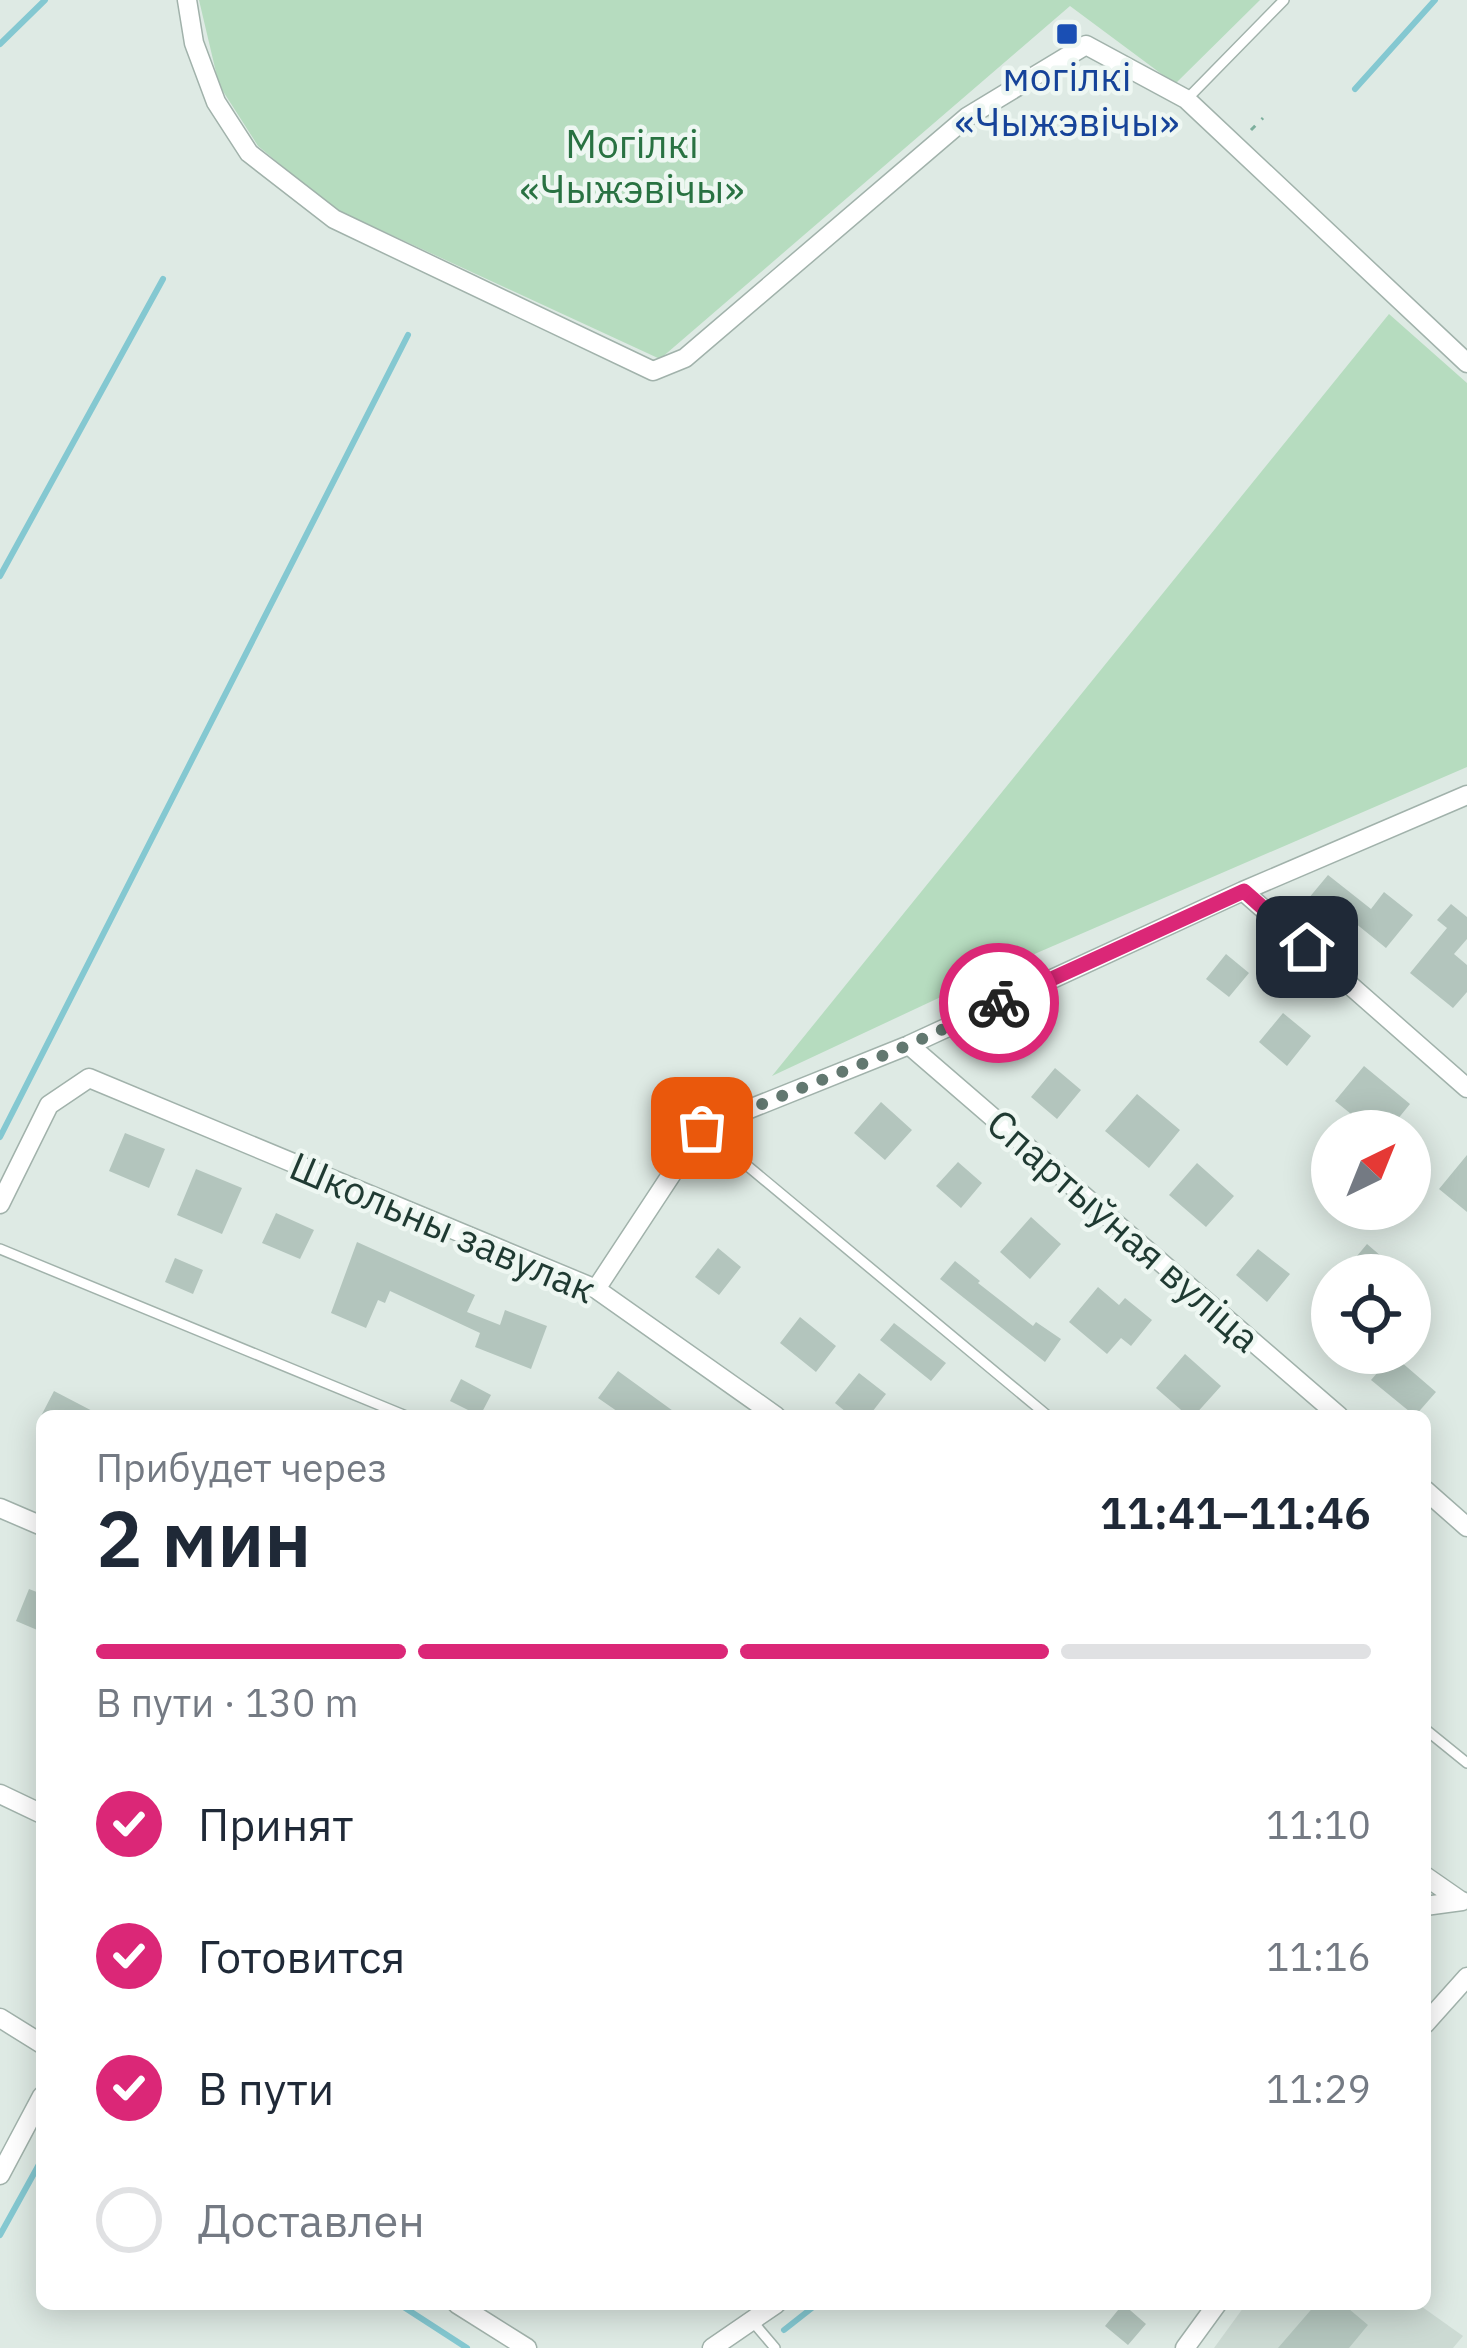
<!DOCTYPE html>
<html lang="ru">
<meta charset="utf-8">
<style>
body{margin:0;font-family:"IBM Plex Sans",sans-serif;background:#f6f6f7;color:#1f2937;height:100vh;display:flex;flex-direction:column;font-size:45px;white-space:nowrap}
*{box-sizing:border-box;margin:0}
p{font-size:39px;color:#747a83}
.icon{flex:none;width:66px;height:66px;fill:none;stroke:currentColor;stroke-width:2;stroke-linecap:round;stroke-linejoin:round}
.map{position:relative;flex:1;overflow:hidden}
.sheet{position:absolute;left:36px;top:1410px;width:1395px;height:900px;display:flex;flex-direction:column;background:#fff;border-radius:18px;box-shadow:0 6px 30px #0003}
.sheet>*{flex:none}
.needle{width:78px;rotate:43deg}
.tools{position:absolute;left:1311px;top:1110px;display:grid;gap:24px}
.tools a{display:grid;place-items:center;width:120px;height:120px;border-radius:50%;background:#fff;box-shadow:0 6px 30px #0003;font-size:60px}
.pin{position:absolute;display:grid;place-items:center;width:102px;height:102px;color:#fff;margin:-51px;border-radius:24px;box-shadow:0 6px 18px #0006}
.courier{position:absolute;display:grid;place-items:center;width:120px;height:120px;margin:-60px;border:9px solid #db2777;border-radius:50%;background:#fff;color:#222;box-shadow:0 3px 15px #0007}
.summary em{font-style:normal;font-weight:600}
.summary div{display:flex;flex-direction:column-reverse}
.summary{display:flex;align-items:center;justify-content:space-between;height:204px;padding:0 60px}
h1{font-size:78px;font-weight:600;line-height:90px}
.bar{display:grid;grid-template-columns:repeat(4,1fr);gap:18px 12px;align-content:center;height:144px;padding:0 60px}
.bar i{height:15px;border-radius:9px;background:#e0e1e3}
.bar .selected{background:#db2777}
.bar p{grid-column:span 4}
ol{padding:0 60px;list-style:none}
li{display:flex;align-items:center;gap:36px;height:132px}
li p{margin-inline-start:auto}
li .icon{padding:12px;border-radius:50%;background:#db2777;color:#fff;stroke-width:4}
li:last-child{color:#747a83}
li i{width:66px;height:66px;border:6px solid #e0e1e3;border-radius:50%}
.map>svg:first-child{display:block}
.built{fill:#ccdad3}
.green{fill:#b6dcbf}
.lines{fill:none;stroke-linecap:round;stroke-linejoin:round}
.stream{stroke:#84c8d1;stroke-width:6}
.building{fill:#b3c5bd}
.lane-casing{stroke:#a1b2ab;stroke-width:12}
.street-casing{stroke:#a1b2ab;stroke-width:21}
.path{stroke:#7daf9d;stroke-width:3;stroke-dasharray:6 9;stroke-linecap:butt}
.lane{stroke:#fff;stroke-width:9}
.street{stroke:#fff;stroke-width:18}
.done{stroke:#627870;stroke-width:12;stroke-dasharray:0 21.6}
.route{stroke:#db2777;stroke-width:15}
.transit-dot{fill:#1a4fb4;stroke:#eef7f2;stroke-width:4.5}
.labels{text-anchor:middle;dominant-baseline:central;stroke-width:9;stroke-linejoin:round;paint-order:stroke}
.transit-label{font-size:39px;fill:#164399;stroke:#eef7f2}
.park-label{font-size:39px;fill:#297242;stroke:#eef7f2}
.street-label{font-size:39px;fill:#1f3a32;stroke:#eef7f2}
</style>
<div class="map">
<svg width="1467" height="2348" viewBox="0 0 1467 2348">
<rect width="100%" height="100%" fill="#deeae4"/>
<path class="built" d="M1246 2304H1418L1463 2336 1453 2348H1214Z"/>
<path class="green" d="M199 0H1260L1175 84 1070 6 660 359 333 208 258 146 219 85Z
M1389 314 1467 383V767L1007 966 772 1076Z"/>
<g class="lines">
<path class="stream" d="M0 44 45 0
M1355 89 1435 0
M0 576 163 279
M0 1137 408 335
M0 2235 42 2159
M399 2304 467 2348
M784 2330 817 2304"/>
</g>
<path class="building" d="M1328 875 1371 909 1384 892 1413 915 1386 948 1339 910 1332 918 1308 899Z
M1451 904 1467 917V939L1454 954 1467 965V992L1453 1008 1410 973 1447 928 1437 920Z
M1226 954 1249 973 1229 997 1206 979Z
M1283 1013 1311 1036 1287 1066 1259 1042Z
M1364 1066 1410 1104 1388 1131H1372L1335 1101Z
M1055 1068 1081 1090 1057 1119 1031 1097Z
M1137 1094 1180 1130 1149 1168 1105 1131Z
M881 1102 912 1130 885 1160 854 1133Z
M125 1133 165 1149 149 1188 109 1171Z
M1467 1155V1212L1439 1189Z
M958 1162 982 1183 961 1208 936 1186Z
M1197 1163 1234 1196 1206 1227 1169 1195Z
M196 1169 242 1188 222 1234 177 1215Z
M276 1213 314 1230 300 1259 262 1243Z
M1031 1217 1061 1244 1030 1279 1000 1252Z
M357 1242 475 1295 467 1312 500 1325 505 1310 547 1326 531 1369 475 1347 480 1333 390 1291 385 1303 378 1300 366 1328 331 1313Z
M1367 1244 1403 1275H1341Z
M718 1248 741 1267 719 1295 695 1277Z
M1258 1249 1290 1274 1267 1302 1236 1275Z
M175 1258 203 1270 193 1294 165 1282Z
M955 1261 980 1281 978 1283 1033 1326 1036 1322 1061 1339 1045 1362 940 1279Z
M1098 1287 1119 1305 1125 1298 1152 1320 1131 1346 1121 1338 1107 1354 1069 1322Z
M800 1317 836 1346 816 1372 780 1343Z
M894 1323 946 1363 931 1381 880 1340Z
M1185 1354 1221 1386 1194 1416H1188L1156 1388Z
M1393 1355 1436 1392 1415 1416 1371 1380Z
M618 1371 680 1416H624L598 1398Z
M859 1373 886 1394 869 1416H851L835 1403Z
M461 1379 491 1395 480 1416 450 1401Z
M54 1391 102 1416H41Z
M29 1589 42 1594V1632L16 1621Z
M1123 2304 1146 2324 1128 2345 1105 2326Z
M1316 2304H1343L1368 2325 1349 2348H1278Z"/>
<g class="lines">
<g class="lane-casing">
<path id="lane" d="M1187 99 1284 0
M702 1128 1048 1416
M0 1249 406 1416
M1425 1729 1467 1763
M753 2322 775 2348"/>
</g>
<g class="street-casing">
<path id="street" d="M187 0 194 43 216 102 249 153 334 219 653 371 685 358 967 117 1086 45 1186 99 1467 363
M1243 891 1467 1088
M909 1045 1339 1416
M0 1204 49 1105 89 1078 596 1289 776 1416
M596 1289 702 1128 909 1045 1243 891 1467 795
M1425 1490 1467 1527
M0 1508 42 1526
M0 1794 42 1814
M1425 1876 1461 1901
M1425 1906 1462 1901
M0 2018 42 2044
M1425 2024 1467 1977
M0 2175 42 2096
M457 2304 527 2348
M712 2348 776 2304
M1185 2348 1217 2304"/>
</g>
<path class="path" d="M1251 130 1263 118"/>
<use href="#lane" class="lane"/>
<use href="#street" class="street"/>
</g>
<g class="lines">
<path class="done" d="M702 1128 909 1045 999 1003"/>
<path class="route" d="M999 1003 1244 891 1307 947"/>
</g>
<rect class="transit-dot" x="1055" y="22" width="24" height="24" rx="6"/>
<g class="labels">
<g class="transit-label">
<text x="1067" y="76">могілкі<tspan x="1067" dy="45">«Чыжэвічы»</tspan></text>
</g>
<g class="park-label">
<text x="632" y="143">Могілкі<tspan x="632" dy="45">«Чыжэвічы»</tspan></text>
</g>
<g class="street-label">
<text transform="translate(443 1227) rotate(23)">Школьны завулак</text>
<text transform="translate(1124 1230) rotate(41)">Спартыўная вуліца</text>
</g>
</g>
</svg>
<div class="tools">
<a><svg class="needle" viewBox="-14 -14 28 28"><path d="M0-13l5 13h-10z" fill="#e53935"/><path d="M0 13l5-13h-10z" fill="#747a83"/></svg></a>
<a><svg class="icon" aria-label="locate" viewBox="0 0 24 24"><circle cx="12" cy="12" r="6"/><path d="M12 2v4M12 18v4M2 12h4M18 12h4"/></svg></a>
</div>
<div class="pin" style="left:702px;top:1128px;background:#ea580c"><svg class="icon" aria-label="bag" viewBox="0 0 24 24"><path d="M5 8h14l-1 12H6zM9 8a3 3 0 0 1 6 0"/></svg></div>
<div class="pin" style="left:1307px;top:947px;background:#1f2937"><svg class="icon" aria-label="home" viewBox="0 0 24 24"><path d="M3 11l9-7 9 7M6 9v11h12V9"/></svg></div>
<div class="courier" style="left:999px;top:1003px"><svg class="icon" aria-label="bike" viewBox="0 0 24 24"><circle cx="6" cy="16" r="4"/><circle cx="18" cy="16" r="4"/><path d="M6 16l4-8h5l3 8M10 8l3 8H6M13 5h3"/></svg></div>
<section class="sheet">
<div class="summary"><div><h1>2 мин</h1><p>Прибудет через</p></div><em>11:41–11:46</em></div>
<div class="bar"><i class="selected"></i><i class="selected"></i><i class="selected"></i><i></i><p>В пути · 130 m</p></div>
<ol>
<li><svg class="icon" aria-label="check" viewBox="0 0 24 24"><path d="M5 12l5 5 9-10"/></svg>Принят<p>11:10</p></li>
<li><svg class="icon" aria-label="check" viewBox="0 0 24 24"><path d="M5 12l5 5 9-10"/></svg>Готовится<p>11:16</p></li>
<li><svg class="icon" aria-label="check" viewBox="0 0 24 24"><path d="M5 12l5 5 9-10"/></svg>В пути<p>11:29</p></li>
<li><i></i>Доставлен</li>
</ol>
</section>
</div>
